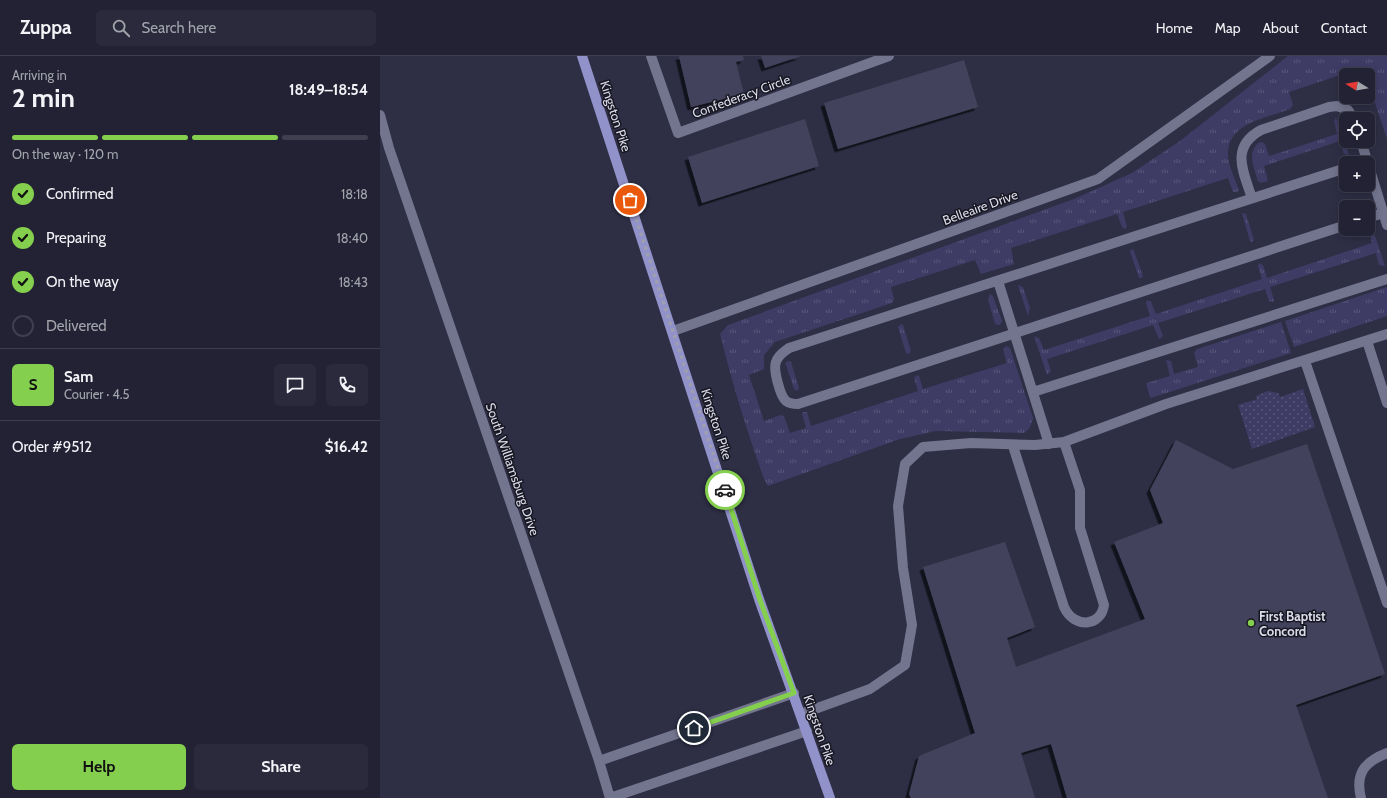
<!DOCTYPE html>
<meta charset="utf-8">
<style>
body{margin:0;font-family:Cabin,sans-serif;background:#2a2a3c;color:#f1f3f6;height:100vh;display:flex;flex-direction:column;font-size:15px;white-space:nowrap}
*{box-sizing:border-box;margin:0}
p{font-size:13px;color:#a2a4ac}
.icon{flex:none;width:22px;height:22px;fill:none;stroke:currentColor;stroke-width:2;stroke-linecap:round;stroke-linejoin:round}
.map{position:relative;flex:1;overflow:hidden}
.sheet{display:flex;flex-direction:column;background:#222234;width:380px}
.sheet>*{flex:none}
.needle{width:26px;rotate:281deg}
.tools{position:absolute;left:959px;top:12px;display:grid;gap:8px}
.tools a{display:grid;place-items:center;width:36px;height:36px;border-radius:6px;background:#222234;box-shadow:0 2px 10px #0003,0 0 0 1px #3f3f4f;font-size:20px}
.pin{position:absolute;display:grid;place-items:center;width:34px;height:34px;color:#fff;margin:-17px;border:2px solid #fff;border-radius:50%;box-shadow:0 1px 4px #0007}
.courier{position:absolute;display:grid;place-items:center;width:40px;height:40px;margin:-20px;border:3px solid #84cf4d;border-radius:50%;background:#fff;color:#222;box-shadow:0 1px 5px #0007}
.summary em{font-style:normal;font-weight:800}
.summary div{display:flex;flex-direction:column-reverse}
.summary{display:flex;align-items:center;justify-content:space-between;height:68px;padding:0 12px}
h1{font-size:26px;font-weight:800;line-height:30px}
.bar{display:grid;grid-template-columns:repeat(4,1fr);gap:6px 4px;align-content:center;height:48px;padding:0 12px}
.bar i{height:5px;border-radius:3px;background:#3f3f4f}
.bar .current{background:#84cf4d}
.bar p{grid-column:span 4}
.line{display:flex;align-items:center;gap:10px;padding:0 12px;border-top:1px solid #3f3f4f}
.line div{flex:1}
.round{display:grid;place-items:center;flex:none;width:42px;height:42px;border-radius:6px;background:#2a2a3c}
ol{padding:0 12px;list-style:none}
li{display:flex;align-items:center;gap:12px;height:44px}
li p{margin-inline-start:auto}
li .icon{padding:4px;border-radius:50%;background:#84cf4d;color:#111;stroke-width:4}
li:last-child{color:#a2a4ac}
li i{width:22px;height:22px;border:2px solid #3f3f4f;border-radius:50%}
.button{display:flex;gap:8px;margin-top:auto;padding:8px 12px}
.button a{flex:1;height:46px;border-radius:6px;background:#84cf4d;color:#111;font-size:16px;font-weight:800;line-height:46px;text-align:center}
.button a+a{background:#2a2a3c;color:#f1f3f6}
header{display:flex;align-items:center;gap:24px;box-sizing:border-box;height:56px;padding:0 20px;background:#222234;border-bottom:1px solid #3f3f4f}
header strong{font-size:19px}
nav{display:flex;gap:22px;margin-inline-start:auto;font-size:14px}
.search{width:280px;height:36px;background:#2a2a3c;display:flex;align-items:center;gap:10px;box-sizing:border-box;padding:0 14px;border-radius:6px;color:#a2a4ac;font-size:15px}
main{display:flex;flex:1;min-height:0}
.map>svg:first-child{display:block}
.grass{fill:url(#grass-tufts)}
.park{fill:url(#park-dots)}
.building{fill:#43435c;filter:url(#shadow)}
.lines{fill:none;stroke-linecap:round;stroke-linejoin:round}
.minor{stroke:#73748e;stroke-width:10}
.major{stroke:#9292ca;stroke-width:10}
.done{stroke:#9e9eb0;stroke-width:4;stroke-dasharray:0 7.2}
.route{stroke:#84cf4d;stroke-width:5}
.poi-dot{fill:#84cf4d;stroke:#171722;stroke-width:1.5}
.labels{text-anchor:middle;dominant-baseline:central;stroke-width:3;stroke-linejoin:round;paint-order:stroke}
.street-label{font-size:13px;fill:#dbdbea;stroke:#171722}
.poi-label{font-size:13px;font-weight:bold;fill:#dbdbea;stroke:#171722;text-anchor:start}
</style>
<header>
<strong>Zuppa</strong>
<div class="search"><svg class="icon" aria-label="search" viewBox="0 0 24 24"><circle cx="10" cy="10" r="6"/><path d="M15 15l6 6"/></svg>Search here</div>
<nav><a>Home</a><a>Map</a><a>About</a><a>Contact</a></nav>
</header>
<main>
<section class="sheet">
<div class="summary"><div><h1>2 min</h1><p>Arriving in</p></div><em>18:49–18:54</em></div>
<div class="bar"><i class="current"></i><i class="current"></i><i class="current"></i><i></i><p>On the way · 120 m</p></div>
<ol>
<li><svg class="icon" aria-label="check" viewBox="0 0 24 24"><path d="M5 12l5 5 9-10"/></svg>Confirmed<p>18:18</p></li>
<li><svg class="icon" aria-label="check" viewBox="0 0 24 24"><path d="M5 12l5 5 9-10"/></svg>Preparing<p>18:40</p></li>
<li><svg class="icon" aria-label="check" viewBox="0 0 24 24"><path d="M5 12l5 5 9-10"/></svg>On the way<p>18:43</p></li>
<li><i></i>Delivered</li>
</ol>
<div class="line" style="height:72px"><b class="round" style="background:#84cf4d;color:#111">S</b><div><b>Sam</b><p>Courier · 4.5</p></div><a class="round"><svg class="icon" aria-label="chat" viewBox="0 0 24 24"><path d="M4 5h16v11H9l-5 4z"/></svg></a><a class="round"><svg class="icon" aria-label="phone" viewBox="0 0 24 24"><path d="M5 4h4l2 5-3 2q2 4 5 5l2-3 5 2v4C11 20 4 13 5 4z"/></svg></a></div>
<div class="line" style="height:52px"><div>Order #9512</div><b>$16.42</b></div>
<div class="button"><a>Help</a><a>Share</a></div>
</section>
<div class="map">
<svg width="1007" height="742" viewBox="0 0 1007 742">
<defs>
<pattern id="grass-tufts" width="24" height="20" patternUnits="userSpaceOnUse"><rect width="24" height="20" fill="#3e3c65"/><path d="M3 7l-1-3M5 7V3M7 7l1-3M15 17l-1-3M17 17v-4M19 17l1-3" fill="none" stroke="#59587b"/></pattern>
<pattern id="park-dots" width="8" height="8" patternUnits="userSpaceOnUse"><rect width="8" height="8" fill="#3e3c65"/><path d="M2 2h.1M6 6h.1" fill="none" stroke="#59587b" stroke-width="1.8" stroke-linecap="round"/></pattern>
<filter id="shadow"><feDropShadow dx="-3.5" dy="3.5" stdDeviation="0" flood-color="#0009"/></filter>
</defs>
<rect width="100%" height="100%" fill="#2e2e45"/>
<path class="grass" d="M908 0H1007V83L990 32H988V19H971L969 16 909 36 913 49 910 53C888 62 848 66 848 98 848 109 855 123 859 134L857 136H853L848 122 743 156 747 171 745 173 742 171 737 158 631 192 634 208 601 218 595 204 511 231 514 243 512 247 395 286 384 299V313L369 319 384 365 401 359 404 360 410 377 426 372 422 358 423 356H427L431 370 538 335 534 322 537 319 539 320 543 333 627 307 623 293 626 290 630 292 653 362C651 369 650 374 644 377L556 375 520 383 388 430 384 423C367 375 352 327 340 278L348 269 694 143 752 117 800 85Z
M956 61 969 99 964 98 960 85 884 110 888 125 881 127 878 125C874 112 867 98 878 87L882 86 885 88 889 100 957 78 954 65Z
M862 157 866 158 874 184 872 186 870 185Z
M992 171 1005 210 999 209 996 197 890 231 894 244 893 246 889 245 885 233 778 267 783 280 780 283 778 281 773 269 667 303 671 315 667 319 654 280 659 282 664 294 770 260 766 247 767 244 771 246 776 258 882 223 878 210 879 207 883 209 887 222 992 187 989 174Z
M752 193 754 195 763 220 762 222H759L750 195Z
M638 229 643 231 650 252 648 260Z
M1007 231V260L914 291 905 265Z
M610 238 613 240 622 265 620 269 615 268 608 243Z
M901 266 911 297 771 342 770 341 766 327 790 320 786 304 791 305 794 318 818 311 814 297 817 293Z
M521 268 523 269 531 295 529 298 526 297 518 271Z
M408 305 411 306 419 332 417 335 414 333 406 309 405 307Z"/>
<path class="park" d="M923 333 935 371 872 393 858 349 877 343 876 340 888 335 898 337 900 341Z"/>
<path class="building" d="M299 0H363L364 4 356 6 364 38 311 51Z
M381 0H421L385 12Z
M584 4 598 51 458 93 444 47Z
M425 63 439 110 322 147 308 101Z
M796 384 853 413 927 388 1005 618 916 649 948 742H687L671 688 641 697 655 742H531L529 738 539 700 595 677 543 511 625 486 655 571 627 582 636 611 765 563 734 486 783 467 770 434Z"/>
<g class="lines">
<path class="minor" d="M271 0 298 77 509 0
M0 59 9 92 219 705 230 742
M981 85 1007 169
M966 112 409 292C404 296 398 299 396 306 393 313 400 340 406 345 410 348 414 348 418 348L966 169
M872 142C863 115 850 91 881 74L949 51 957 50 968 54 974 63
M988 162 1003 157
M618 225 669 388
M293 275 718 123 890 0
M987 285 1007 347
M925 305 1007 547
M653 336 1007 223
M633 390 684 551C694 573 721 571 724 549L700 472V434L684 386
M421 658 490 633 525 609 532 569 523 512 518 450 525 408 543 391 591 387 655 389 684 386 786 348 1007 278
M219 705 414 637
M230 742 427 675
M981 742C975 718 984 706 1007 697"/>
<path class="major" d="M202 0 379 543 450 742"/>
</g>
<g class="lines">
<path class="done" d="M250 144 345 434"/>
<path class="route" d="M314 672 414 637 380 544 345 434"/>
</g>
<circle class="poi-dot" cx="871" cy="567" r="4"/>
<g class="labels">
<g class="street-label">
<text transform="translate(361 40) rotate(-20)">Confederacy Circle</text>
<text transform="translate(236 60) rotate(72)">Kingston Pike</text>
<text transform="translate(600 151) rotate(-20)">Belleaire Drive</text>
<text transform="translate(337 368) rotate(72)">Kingston Pike</text>
<text transform="translate(133 413) rotate(71)">South Williamsburg Drive</text>
<text transform="translate(440 674) rotate(71)">Kingston Pike</text>
</g>
<g class="poi-label">
<text x="879" y="560">First Baptist<tspan x="879" dy="15">Concord</tspan></text>
</g>
</g>
</svg>
<div class="tools">
<a><svg class="needle" viewBox="-14 -14 28 28"><path d="M0-13l5 13h-10z" fill="#e53935"/><path d="M0 13l5-13h-10z" fill="#a2a4ac"/></svg></a>
<a><svg class="icon" aria-label="locate" viewBox="0 0 24 24"><circle cx="12" cy="12" r="6"/><path d="M12 2v4M12 18v4M2 12h4M18 12h4"/></svg></a>
<a>+</a>
<a>−</a>
</div>
<div class="pin" style="left:250px;top:144px;background:#ea580c"><svg class="icon" aria-label="bag" viewBox="0 0 24 24"><path d="M5 8h14l-1 12H6zM9 8a3 3 0 0 1 6 0"/></svg></div>
<div class="pin" style="left:314px;top:672px;background:#1f2937"><svg class="icon" aria-label="home" viewBox="0 0 24 24"><path d="M3 11l9-7 9 7M6 9v11h12V9"/></svg></div>
<div class="courier" style="left:345px;top:434px"><svg class="icon" aria-label="car" viewBox="0 0 24 24"><path d="M5 17H2v-5l4-1 3-4h7l3 4 3 1v5h-3M9 17h6M6 11h13"/><circle cx="7" cy="17" r="2"/><circle cx="17" cy="17" r="2"/></svg></div>
</div>
</main>
